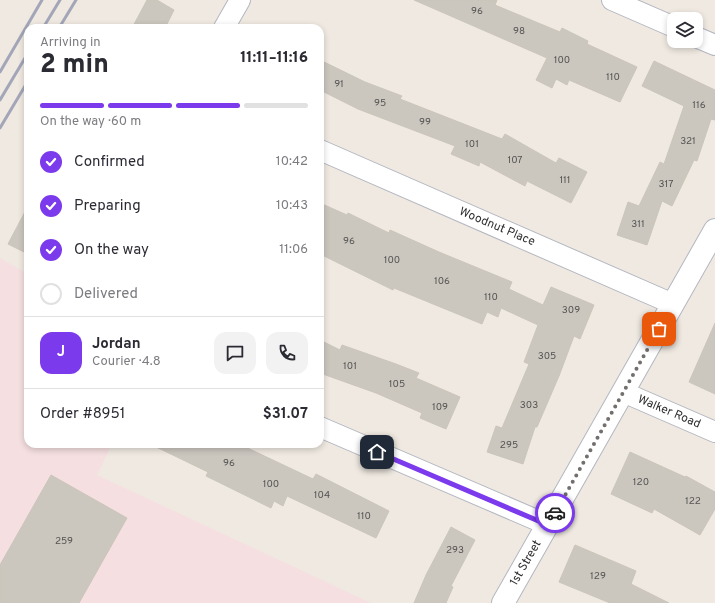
<!DOCTYPE html>
<meta charset="utf-8">
<style>
body{margin:0;font-family:Overpass,sans-serif;background:#f2f2f3;color:#2b2b33;height:100vh;display:flex;flex-direction:column;font-size:15px;white-space:nowrap}
*{box-sizing:border-box;margin:0}
p{font-size:13px;color:#7c7c81}
.icon{flex:none;width:22px;height:22px;fill:none;stroke:currentColor;stroke-width:2;stroke-linecap:round;stroke-linejoin:round}
.map{position:relative;flex:1;overflow:hidden}
.drawer{position:absolute;left:24px;top:24px;width:300px;height:424px;display:flex;flex-direction:column;background:#fff;border-radius:12px;box-shadow:0 2px 6px #0003}
.drawer>*{flex:none}
.buttons{position:absolute;left:667px;top:12px;display:grid;gap:8px}
.buttons a{display:grid;place-items:center;width:36px;height:36px;border-radius:8px;background:#fff;box-shadow:0 2px 6px #0003;font-size:20px}
.pin{position:absolute;display:grid;place-items:center;width:34px;height:34px;color:#fff;margin:-17px;border-radius:8px;box-shadow:0 2px 6px #0006}
.courier{position:absolute;display:grid;place-items:center;width:40px;height:40px;margin:-20px;border:3px solid #7c3aed;border-radius:50%;background:#fff;color:#222;box-shadow:0 1px 5px #0007}
.overview em{font-style:normal;font-weight:800}
.overview div{display:flex;flex-direction:column-reverse}
.overview{display:flex;align-items:center;justify-content:space-between;height:68px;padding:0 16px}
h1{font-size:26px;font-weight:800;line-height:30px}
.bar{display:grid;grid-template-columns:repeat(4,1fr);gap:6px 4px;align-content:center;height:48px;padding:0 16px}
.bar i{height:5px;border-radius:3px;background:#e1e1e2}
.bar .selected{background:#7c3aed}
.bar p{grid-column:span 4}
.line{display:flex;align-items:center;gap:10px;padding:0 16px;border-top:1px solid #e1e1e2}
.line div{flex:1}
.round{display:grid;place-items:center;flex:none;width:42px;height:42px;border-radius:12px;background:#f2f2f3}
ol{padding:0 16px;list-style:none}
li{display:flex;align-items:center;gap:12px;height:44px}
li p{margin-inline-start:auto}
li .icon{padding:4px;border-radius:50%;background:#7c3aed;color:#fff;stroke-width:4}
li:last-child{color:#7c7c81}
li i{width:22px;height:22px;border:2px solid #e1e1e2;border-radius:50%}
.map>svg:first-child{display:block}
.medical{fill:#f5dfe0}
.building{fill:#cbc7bf;stroke:#cbc5ba}
.lines{fill:none;stroke-linecap:round;stroke-linejoin:round}
.minor-casing{stroke:#b4b7c1;stroke-width:22}
.tertiary-casing{stroke:#b4b7c1;stroke-width:24}
.minor{stroke:#fff;stroke-width:20}
.tertiary{stroke:#fff;stroke-width:22}
.rail{stroke:#a3a6b8;stroke-width:3}
.done{stroke:#726f6d;stroke-width:4;stroke-dasharray:0 7.2}
.route{stroke:#7c3aed;stroke-width:5}
.labels{text-anchor:middle;dominant-baseline:central;stroke-width:3;stroke-linejoin:round;paint-order:stroke}
.number-label{font-size:10px;fill:#555452}
.street-label{font-size:12px;fill:#2e2e2e;stroke:#fff}
</style>
<div class="map">
<svg width="715" height="603" viewBox="0 0 715 603">
<rect width="100%" height="100%" fill="#efe9e1"/>
<path class="medical" d="M0 258 28 274V444H112L97 475 371 603H0Z"/>
<path class="building" d="M147 0H157L174 10 165 28H132Z
M414 0H497L495 5 560 32 562 28 588 41 587 44 637 67 620 102 569 80 567 85 556 79 552 88 536 80 547 58Z
M320 60 365 82 402 96 400 99 502 139 505 134 556 163 559 158 587 172 571 203 527 181 525 186 480 162 479 166 451 154 455 146 358 109 320 90Z
M654 61 715 90V120L711 119 697 161 694 160 672 206 662 201 647 245 617 235 628 202 639 206 660 162 664 164 684 106 642 86Z
M320 203 347 215 348 213 389 233 390 230 439 252 512 282 509 289 543 305 551 287 594 305 580 339 574 336 559 376 537 427H535L523 464 487 452 496 426 502 428 529 364 524 362 538 325 501 308 498 317 487 312 482 324 394 288 393 290 320 254Z
M28 206V254L8 244Z
M715 323V394L689 382Z
M320 340 340 350 342 345 396 364 419 373 416 378 460 397 446 429 420 418 422 413 376 393 320 373Z
M150 444H239L313 479 316 474 389 511 376 538 287 496 283 506 274 501 271 508 206 476 208 472Z
M630 452 685 477 686 476 715 492V509L700 535 654 509 652 513 611 494Z
M51 475 127 518 79 603H0V565Z
M451 527 475 540 451 586 453 587 446 603H414L426 575Z
M575 545 636 571 631 584 669 603H610L559 582Z"/>
<g class="lines">
<g class="minor-casing">
<path id="minor" d="M612 0 674 27
M224 28 240 0
M696 37 715 45
M320 150 673 304
M623 392 715 432
M320 427 548 525"/>
</g>
<g class="tertiary-casing">
<path id="tertiary" d="M503 603 715 230"/>
</g>
<use href="#minor" class="minor"/>
<use href="#tertiary" class="tertiary"/>
<path class="rail" d="M43 28 60 0
M59 28 76 0
M0 72 42 0
M0 100 28 53
M0 128 28 81"/>
</g>
<g class="lines">
<path class="done" d="M555 513 659 329"/>
<path class="route" d="M377 452 548 525 555 513"/>
</g>
<g class="labels">
<g class="number-label">
<text x="477" y="11">96</text>
<text x="519" y="31">98</text>
<text x="562" y="60">100</text>
<text x="613" y="77">110</text>
<text x="339" y="84">91</text>
<text x="380" y="103">95</text>
<text x="699" y="105">116</text>
<text x="425" y="122">99</text>
<text x="688" y="141">321</text>
<text x="472" y="144">101</text>
<text x="515" y="160">107</text>
<text x="565" y="180">111</text>
<text x="666" y="184">317</text>
<text x="638" y="224">311</text>
<text x="349" y="241">96</text>
<text x="392" y="260">100</text>
<text x="442" y="281">106</text>
<text x="491" y="297">110</text>
<text x="571" y="310">309</text>
<text x="547" y="356">305</text>
<text x="350" y="366">101</text>
<text x="397" y="384">105</text>
<text x="529" y="405">303</text>
<text x="440" y="407">109</text>
<text x="509" y="445">295</text>
<text x="229" y="463">96</text>
<text x="641" y="482">120</text>
<text x="271" y="484">100</text>
<text x="322" y="495">104</text>
<text x="693" y="501">122</text>
<text x="364" y="516">110</text>
<text x="64" y="541">259</text>
<text x="455" y="550">293</text>
<text x="598" y="576">129</text>
</g>
<g class="street-label">
<text transform="translate(497 227) rotate(23)">Woodnut Place</text>
<text transform="translate(669 412) rotate(23)">Walker Road</text>
<text transform="translate(526 563) rotate(-60)">1st Street</text>
</g>
</g>
</svg>
<div class="buttons">
<a><svg class="icon" aria-label="layers" viewBox="0 0 24 24"><path d="M12 4l9 5-9 5-9-5zM3 14l9 5 9-5"/></svg></a>
</div>
<div class="pin" style="left:659px;top:329px;background:#ea580c"><svg class="icon" aria-label="bag" viewBox="0 0 24 24"><path d="M5 8h14l-1 12H6zM9 8a3 3 0 0 1 6 0"/></svg></div>
<div class="pin" style="left:377px;top:452px;background:#1f2937"><svg class="icon" aria-label="home" viewBox="0 0 24 24"><path d="M3 11l9-7 9 7M6 9v11h12V9"/></svg></div>
<div class="courier" style="left:555px;top:513px"><svg class="icon" aria-label="car" viewBox="0 0 24 24"><path d="M5 17H2v-5l4-1 3-4h7l3 4 3 1v5h-3M9 17h6M6 11h13"/><circle cx="7" cy="17" r="2"/><circle cx="17" cy="17" r="2"/></svg></div>
<section class="drawer">
<div class="overview"><div><h1>2 min</h1><p>Arriving in</p></div><em>11:11–11:16</em></div>
<div class="bar"><i class="selected"></i><i class="selected"></i><i class="selected"></i><i></i><p>On the way · 60 m</p></div>
<ol>
<li><svg class="icon" aria-label="check" viewBox="0 0 24 24"><path d="M5 12l5 5 9-10"/></svg>Confirmed<p>10:42</p></li>
<li><svg class="icon" aria-label="check" viewBox="0 0 24 24"><path d="M5 12l5 5 9-10"/></svg>Preparing<p>10:43</p></li>
<li><svg class="icon" aria-label="check" viewBox="0 0 24 24"><path d="M5 12l5 5 9-10"/></svg>On the way<p>11:06</p></li>
<li><i></i>Delivered</li>
</ol>
<div class="line" style="height:72px"><b class="round" style="background:#7c3aed;color:#fff">J</b><div><b>Jordan</b><p>Courier · 4.8</p></div><a class="round"><svg class="icon" aria-label="chat" viewBox="0 0 24 24"><path d="M4 5h16v11H9l-5 4z"/></svg></a><a class="round"><svg class="icon" aria-label="phone" viewBox="0 0 24 24"><path d="M5 4h4l2 5-3 2q2 4 5 5l2-3 5 2v4C11 20 4 13 5 4z"/></svg></a></div>
<div class="line" style="height:52px"><div>Order #8951</div><b>$31.07</b></div>
</section>
</div>
